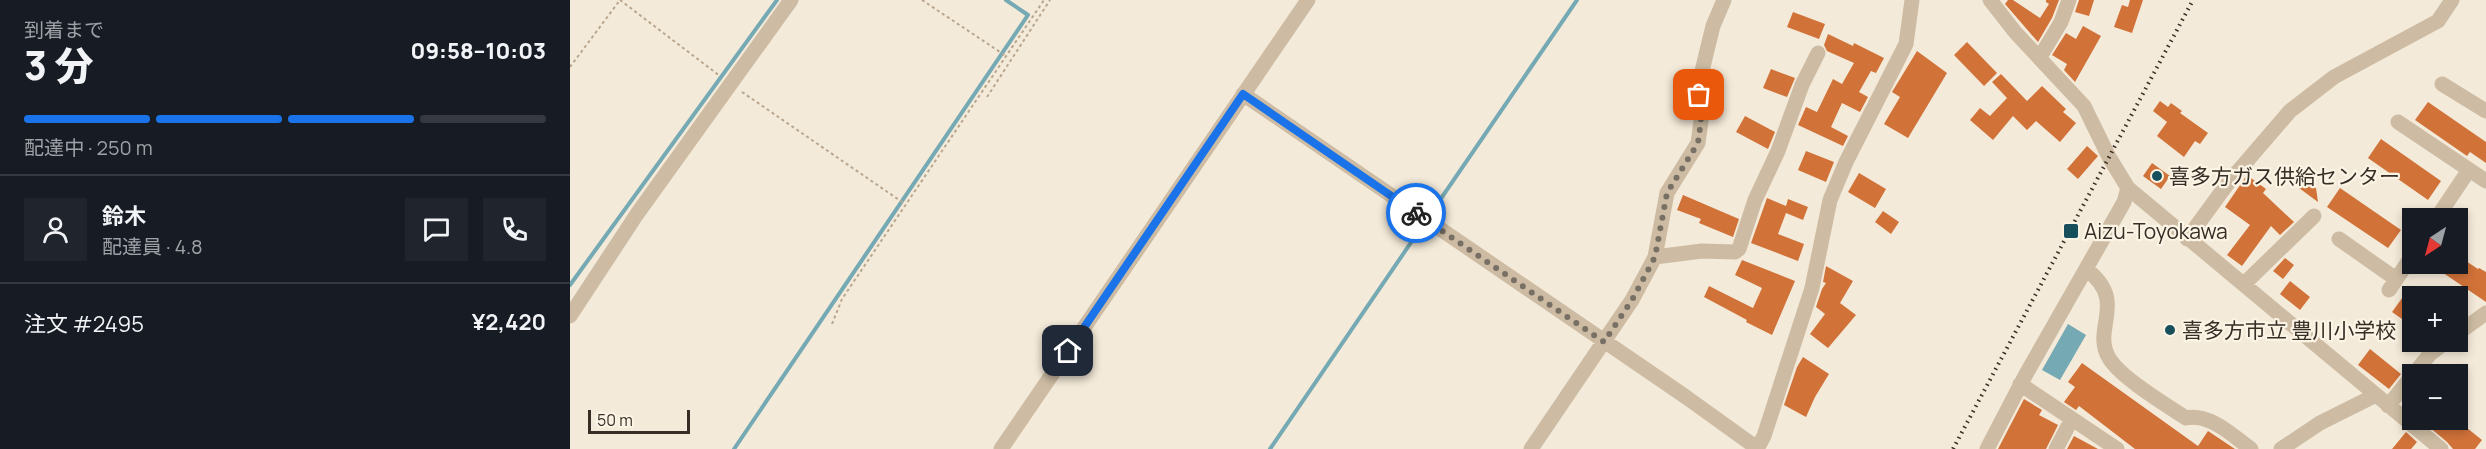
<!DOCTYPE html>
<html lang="ja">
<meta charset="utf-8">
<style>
body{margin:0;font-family:Manrope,"Noto Sans JP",sans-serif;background:#20242c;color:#f1f3f6;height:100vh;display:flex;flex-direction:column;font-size:22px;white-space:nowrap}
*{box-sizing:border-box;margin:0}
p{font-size:20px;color:#9ea1a6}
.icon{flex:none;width:33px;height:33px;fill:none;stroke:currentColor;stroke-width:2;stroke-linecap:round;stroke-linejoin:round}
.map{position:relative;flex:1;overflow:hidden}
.side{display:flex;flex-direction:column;background:#171b24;width:570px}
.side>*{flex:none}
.needle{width:39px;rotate:216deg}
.tools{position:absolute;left:1832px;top:208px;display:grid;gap:12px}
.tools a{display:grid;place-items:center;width:66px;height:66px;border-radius:0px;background:#171b24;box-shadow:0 3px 9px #0003;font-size:30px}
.scale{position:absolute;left:18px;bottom:15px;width:102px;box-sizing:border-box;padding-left:6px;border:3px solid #372e26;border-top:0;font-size:16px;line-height:21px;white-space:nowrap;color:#372e26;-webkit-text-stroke:4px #fbf4e5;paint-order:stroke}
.pin{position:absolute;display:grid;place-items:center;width:51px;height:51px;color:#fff;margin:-26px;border-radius:12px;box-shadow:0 3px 9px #0006}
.courier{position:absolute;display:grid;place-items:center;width:60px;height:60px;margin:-30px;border:4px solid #1a73e8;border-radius:50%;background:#fff;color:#222;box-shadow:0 2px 8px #0007}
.summary em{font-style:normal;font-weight:800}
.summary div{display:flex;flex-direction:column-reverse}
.summary{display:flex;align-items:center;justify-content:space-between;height:102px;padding:0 24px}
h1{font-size:39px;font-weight:800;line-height:45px}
.bar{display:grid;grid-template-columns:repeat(4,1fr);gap:9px 6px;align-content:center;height:72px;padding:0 24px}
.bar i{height:8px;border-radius:4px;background:#363941}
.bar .current{background:#1a73e8}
.bar p{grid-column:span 4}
.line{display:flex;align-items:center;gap:15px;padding:0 24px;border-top:2px solid #363941}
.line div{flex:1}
.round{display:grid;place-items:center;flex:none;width:63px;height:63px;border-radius:0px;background:#20242c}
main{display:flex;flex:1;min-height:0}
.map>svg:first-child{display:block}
.water{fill:#75a9b3}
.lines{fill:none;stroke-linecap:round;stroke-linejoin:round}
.stream{stroke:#75a9b3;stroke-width:4}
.building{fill:#d17239}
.path{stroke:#b9a68e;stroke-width:2;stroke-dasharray:3 3;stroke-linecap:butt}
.minor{stroke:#cdbca3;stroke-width:15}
.rail{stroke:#372e26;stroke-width:4;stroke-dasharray:1.5 4.5;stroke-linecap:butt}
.done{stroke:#797065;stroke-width:6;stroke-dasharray:0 10.8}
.route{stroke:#1a73e8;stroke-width:8}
.poi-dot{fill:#184f5d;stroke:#fbf4e5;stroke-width:2}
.labels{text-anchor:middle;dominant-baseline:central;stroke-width:4.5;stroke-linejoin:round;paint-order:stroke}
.poi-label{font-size:21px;fill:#372e26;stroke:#fbf4e5;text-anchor:start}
</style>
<main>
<section class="side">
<div class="summary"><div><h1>3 分</h1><p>到着まで</p></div><em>09:58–10:03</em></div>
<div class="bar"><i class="current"></i><i class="current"></i><i class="current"></i><i></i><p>配達中 · 250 m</p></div>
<div class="line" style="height:108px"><a class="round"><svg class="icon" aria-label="person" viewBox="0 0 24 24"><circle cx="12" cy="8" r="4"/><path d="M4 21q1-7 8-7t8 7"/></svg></a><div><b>鈴木</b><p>配達員 · 4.8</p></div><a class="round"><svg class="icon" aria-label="chat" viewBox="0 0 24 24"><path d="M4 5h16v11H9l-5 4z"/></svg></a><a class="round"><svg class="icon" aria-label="phone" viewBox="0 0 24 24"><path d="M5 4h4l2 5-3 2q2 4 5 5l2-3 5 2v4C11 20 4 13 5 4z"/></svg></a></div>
<div class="line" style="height:78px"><div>注文 #2495</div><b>¥2,420</b></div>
</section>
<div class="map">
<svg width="1916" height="449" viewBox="0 0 1916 449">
<rect width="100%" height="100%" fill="#f4ead9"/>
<path class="water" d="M1498 324 1516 335 1490 380 1472 370Z"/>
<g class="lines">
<path class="stream" d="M859 216 1007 0
M0 285 207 0
M164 449 458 15 436 0
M700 449 855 222"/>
</g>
<path class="building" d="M1438 0H1443L1470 18 1479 4 1476 2V0H1489L1482 18 1468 42 1435 4Z
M1509 0H1524L1519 16 1505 12Z
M1560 0H1573L1562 33 1544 27 1552 5 1558 7Z
M1223 12 1255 24 1249 39 1217 27Z
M1513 26 1531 36 1505 82 1494 70 1497 64 1482 55 1496 33 1506 39Z
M1258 34 1283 46 1284 43 1314 58 1306 73 1301 71 1289 92 1298 97 1290 112 1272 103 1261 127 1278 136 1273 146 1228 125 1236 107 1247 112 1263 79 1272 84 1284 63 1257 51 1254 45Z
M1397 42 1427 73 1414 86 1384 55Z
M1347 51 1377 73 1338 138 1314 124 1330 97 1322 92Z
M1201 69 1225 78 1217 97 1193 88Z
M1431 74 1457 101 1472 86 1496 109 1493 112 1506 123 1490 142 1466 121 1457 130 1443 116 1423 140 1400 120 1410 108 1420 116 1437 98 1422 82Z
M1590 101 1598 107 1601 103 1612 111 1610 113 1638 133 1630 144 1625 141 1614 157 1587 136 1597 122 1583 111Z
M1858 102 1916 142V163L1900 152 1897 156 1845 120Z
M1175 116 1205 132 1198 149 1166 132Z
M1811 139 1871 181 1858 200 1798 158Z
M1517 146 1528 156 1508 179 1497 169Z
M1236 151 1264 162 1256 182 1228 170Z
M1582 163 1600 176 1591 189 1573 176Z
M1289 173 1316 189 1305 208 1278 192Z
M1677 175 1696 189 1693 193 1724 222 1710 235 1701 226 1672 266 1657 255 1680 225 1655 207Z
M1736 179 1746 188 1748 202 1729 188Z
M1770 188 1831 230 1818 248 1757 207Z
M1113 195 1169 219 1163 237 1129 223 1131 219 1107 210Z
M1197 198 1216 206 1218 199 1238 207 1233 220 1216 213 1208 234 1234 244 1228 261 1181 243Z
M1313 211 1329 222 1321 234 1305 222Z
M1887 255 1908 269 1909 268 1916 272V302L1860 264H1887Z
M1715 258 1724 265 1713 279 1703 271Z
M1172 260 1225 281 1202 335 1176 322 1177 320 1134 297 1139 286 1183 308 1192 288 1165 275Z
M1256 266 1283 281 1270 303 1286 315 1258 348 1240 334 1255 314 1246 307 1252 289 1256 283 1253 282Z
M1720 281 1740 297 1730 310 1710 294Z
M1835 294 1842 299V326L1822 312Z
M1800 349 1831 374 1819 389 1788 365Z
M1233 357 1259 374 1245 397 1236 417 1214 405 1227 367Z
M1512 363 1628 446 1638 431 1665 449H1565L1509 406 1506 410 1494 402 1505 387 1498 382Z
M1454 399 1472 410 1469 415 1488 425 1476 449H1428Z
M1851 420H1887L1912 440 1905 449H1883L1877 442Z
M1836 432 1847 442 1841 449H1822Z
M1504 436 1528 449H1497Z"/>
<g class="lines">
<path class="path" d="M50 0 150 76
M352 0 436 56
M0 67 50 0
M172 92 335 204
M417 97 480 0
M262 324 272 299 474 0"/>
<path class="minor" d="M1420 0 1445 32 1514 106 1539 157 1558 188 1871 449
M1470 57 1491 22 1499 0
M1872 84 1916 111
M673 94 1116 397 1187 448
M1828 122 1916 181
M1866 219 1899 170
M1617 239 1658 183 1720 111 1764 77 1868 21 1882 0
M1769 239 1826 279
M1085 257 1132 251 1165 252 1169 249 1185 200 1208 151 1232 85 1248 53
M1516 269C1559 302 1521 328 1539 358 1551 378 1595 404 1616 418 1640 413 1663 436 1681 449
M1674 284 1744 216
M1819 290 1842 256
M0 316 67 214 221 0
M1887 334 1916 313
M1843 375 1860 354 1876 342
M1450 384 1547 449
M1818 406 1842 376
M431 449 738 0
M961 449 1062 300 1085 257 1097 193 1128 143 1131 121V75L1143 26 1154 0
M1187 449 1194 436 1242 288 1260 200 1276 162 1336 44 1342 0
M1417 449 1455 376 1554 202 1558 188
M1486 449 1502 419
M1711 449 1750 423 1806 395"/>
<path class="rail" d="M1383 449 1623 0"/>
</g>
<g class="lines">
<path class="done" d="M846 213 1034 342 1062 300 1085 257 1097 193 1128 143 1131 121 1129 95"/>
<path class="route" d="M498 351 673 94 846 213"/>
</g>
<g class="poi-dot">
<circle cx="1587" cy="176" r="6"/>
<rect x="1493" y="223" width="16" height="16" rx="3"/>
<circle cx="1600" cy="330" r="6"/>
</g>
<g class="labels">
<g class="poi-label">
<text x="1599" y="176">喜多方ガス供給センター</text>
<text x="1514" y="231">Aizu-Toyokawa</text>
<text x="1612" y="330">喜多方市立 豊川小学校</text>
</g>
</g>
</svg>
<div class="tools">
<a><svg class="needle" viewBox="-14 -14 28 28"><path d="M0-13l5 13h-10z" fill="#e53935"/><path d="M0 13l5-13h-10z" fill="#9ea1a6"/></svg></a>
<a>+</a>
<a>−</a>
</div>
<div class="scale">50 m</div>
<div class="pin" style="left:1129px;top:95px;background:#ea580c"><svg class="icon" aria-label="bag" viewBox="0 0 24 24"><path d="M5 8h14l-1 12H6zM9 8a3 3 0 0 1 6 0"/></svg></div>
<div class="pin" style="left:498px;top:351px;background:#1f2937"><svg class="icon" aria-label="home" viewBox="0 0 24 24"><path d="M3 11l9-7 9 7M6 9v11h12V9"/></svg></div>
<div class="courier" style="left:846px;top:213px"><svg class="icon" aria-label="bike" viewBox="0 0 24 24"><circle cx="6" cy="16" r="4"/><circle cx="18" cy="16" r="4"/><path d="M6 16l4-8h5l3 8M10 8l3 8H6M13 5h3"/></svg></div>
</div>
</main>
